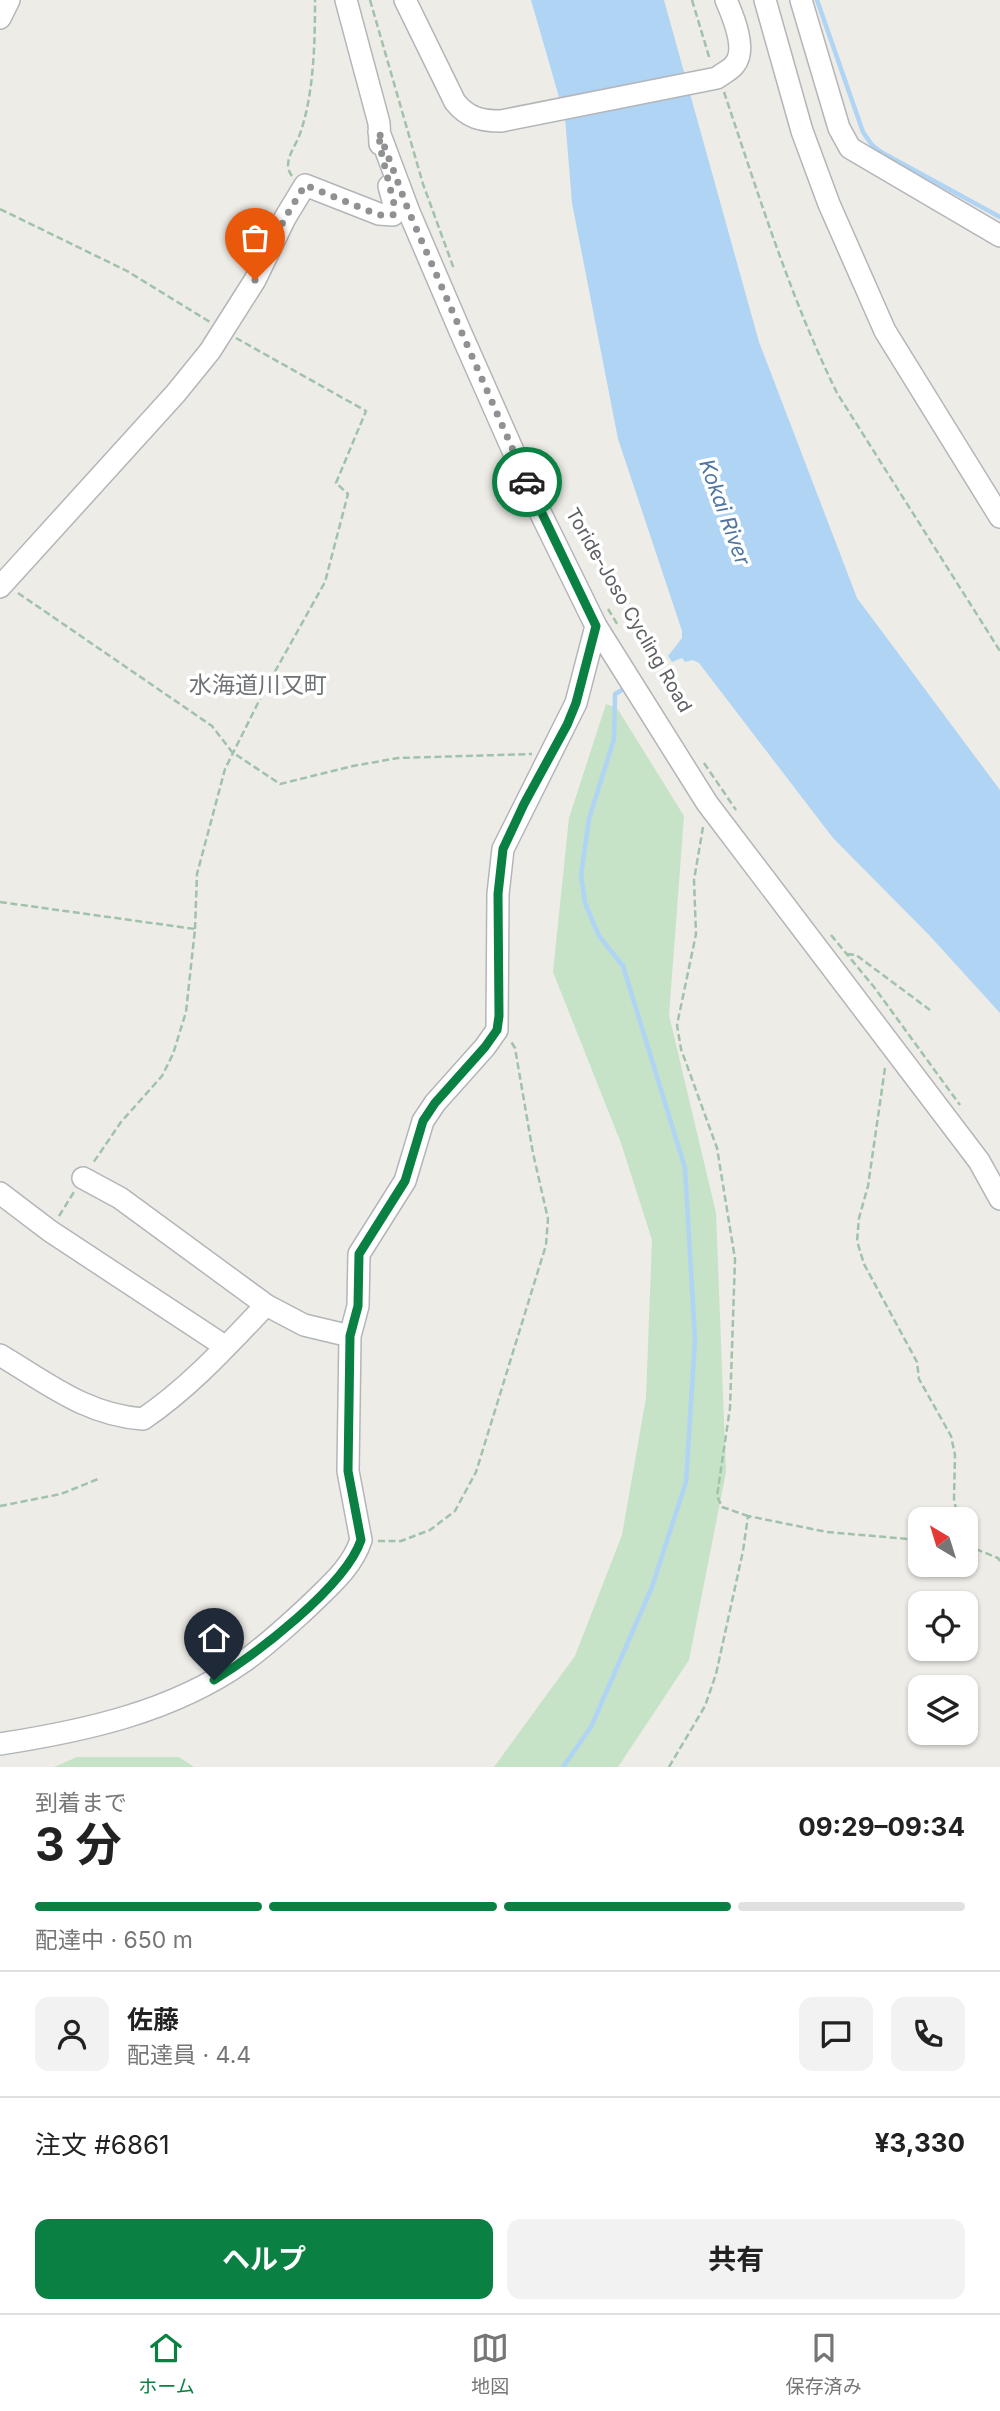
<!DOCTYPE html>
<html lang="ja">
<meta charset="utf-8">
<style>
body{margin:0;font-family:Inter,"Noto Sans JP",sans-serif;background:#f2f2f2;color:#222;height:100vh;display:flex;flex-direction:column;font-size:26px;white-space:nowrap}
*{box-sizing:border-box;margin:0}
p{font-size:23px;color:#767676}
.icon{flex:none;width:38px;height:38px;fill:none;stroke:currentColor;stroke-width:2;stroke-linecap:round;stroke-linejoin:round}
.map{position:relative;height:1767px;overflow:hidden}
.sheet{display:flex;flex-direction:column;background:#fff;flex:1}
.sheet>*{flex:none}
.needle{width:46px;rotate:322deg}
.controls{position:absolute;left:908px;top:1507px;display:grid;gap:14px}
.controls a{display:grid;place-items:center;width:70px;height:70px;border-radius:14px;background:#fff;box-shadow:0 2px 5px #0004;font-size:35px}
.pin{position:absolute;display:grid;place-items:center;width:60px;height:60px;color:#fff;margin:-72px -30px;border-radius:50% 50% 50% 0;rotate:-45deg;box-shadow:0 0 7px #0007}
.pin .icon{rotate:45deg}
.courier{position:absolute;display:grid;place-items:center;width:70px;height:70px;margin:-35px;border:5px solid #0b8043;border-radius:50%;background:#fff;color:#222;box-shadow:0 2px 9px #0007}
.overview em{font-style:normal;font-weight:700}
.overview div{display:flex;flex-direction:column-reverse}
.overview{display:flex;align-items:center;justify-content:space-between;height:119px;padding:0 35px}
h1{font-size:46px;font-weight:700;line-height:52px}
.bar{display:grid;grid-template-columns:repeat(4,1fr);gap:10px 7px;align-content:center;height:84px;padding:0 35px}
.bar i{height:9px;border-radius:5px;background:#e0e0e0}
.bar .current{background:#0b8043}
.bar p{grid-column:span 4}
.line{display:flex;align-items:center;gap:18px;padding:0 35px;border-top:2px solid #e0e0e0}
.line div{flex:1}
.round{display:grid;place-items:center;flex:none;width:74px;height:74px;border-radius:14px;background:#f2f2f2}
.cta{display:flex;gap:14px;margin-top:auto;padding:14px 35px}
.cta a{flex:1;height:80px;border-radius:14px;background:#0b8043;color:#fff;font-size:28px;font-weight:700;line-height:80px;text-align:center}
.cta a+a{background:#f2f2f2;color:#222}
.menu{display:flex;justify-content:space-around;align-items:center;height:98px;border-top:2px solid #e0e0e0;background:#fff;font-size:19px;color:#767676}
.menu a{display:grid;justify-items:center;gap:4px}
.menu .current{color:#0b8043}
.map>svg:first-child{display:block}
.green{fill:#c6e2c7}
.water{fill:#b0d4f4}
.lines{fill:none;stroke-linecap:round;stroke-linejoin:round}
.stream{stroke:#b0d4f4;stroke-width:4.5}
.minor-casing{stroke:#b3b5b9;stroke-width:24}
.path{stroke:#a0c2ab;stroke-width:2.5;stroke-dasharray:7 3.5;stroke-linecap:butt}
.minor{stroke:#fff;stroke-width:21}
.done{stroke:#909192;stroke-width:7;stroke-dasharray:0 12.6}
.route{stroke:#0b8043;stroke-width:9}
.labels{text-anchor:middle;dominant-baseline:central;stroke-width:7;stroke-linejoin:round;paint-order:stroke}
.street-label{font-size:19px;fill:#5e6064;stroke:#fff}
.water-label{font-size:21px;font-style:italic;fill:#4f75a4;stroke:#fff}
.quarter-label{font-size:23px;fill:#6f7276;stroke:#fff}
</style>
<div class="map">
<svg width="1000" height="1767" viewBox="0 0 1000 1767">
<rect width="100%" height="100%" fill="#eeece6"/>
<path class="green" d="M606 704 617 708 684 816 669 1015 716 1213 726 1472 689 1660 618 1767H494L575 1656 622 1535 646 1398 652 1240 621 1143 553 972 569 818Z
M77 1757H179L194 1767H54Z"/>
<path class="water" d="M531 0H664L759 342 857 598 1000 790V1013L929 935 833 838 699 663 693 660 685 662 682 658 672 662 668 656 682 638V631L618 439 572 203 565 118Z"/>
<g class="lines">
<path class="stream" d="M817 0 863 132 872 145 881 152 1000 217
M563 1767 591 1727 652 1587 686 1482 695 1339 685 1168 623 966 599 936 585 903 581 875 589 819 614 739 615 694 622 690"/>
<g class="minor-casing">
<path id="minor" d="M346 0 379 123 380 144
M405 0 455 102C468 118 481 121 501 121L717 78C723 73 731 70 735 64 747 49 733 16 726 0
M765 0 802 131 829 204 885 331 1000 517
M801 0 839 128 850 148 1000 236
M0 18 9 0
M379 132 409 212 460 331 541 514 596 626 707 803 979 1161 1000 1199
M0 587 176 393 210 351 255 280 285 218 305 185 379 214 393 215 395 208 389 186
M83 1178 120 1198 266 1305 304 1325 350 1336
M0 1193 50 1231 226 1347
M0 1355C47 1383 86 1415 143 1419 189 1388 228 1345 266 1305
M0 1744C84 1731 172 1712 243 1662 266 1646 287 1626 308 1607 328 1587 352 1568 361 1540L348 1471 350 1336 358 1306 359 1254 405 1181 423 1121 435 1103 485 1047 497 1030 498 894 503 849 576 703 596 626"/>
</g>
<path class="path" d="M370 0 423 184 454 269
M692 0 710 60
M724 92C758 193 790 297 837 393L1000 651
M292 176C281 162 296 147 301 131 314 91 315 42 315 0
M0 209 127 271 210 322
M18 593 212 726 232 752 280 784 353 766 398 758 532 754
M608 609 619 627
M704 763 736 810
M703 827 694 880 696 934 677 1025 681 1049 717 1148 735 1259 730 1408 717 1496 722 1507 748 1516
M0 902 195 929 186 1012 173 1054 162 1076 121 1122 93 1163
M195 929 197 874 225 769 263 693 325 582 348 494 336 483 366 411 236 338
M831 935 874 987 960 1105
M847 954 856 955 930 1010
M885 1068 868 1186 859 1218 857 1241 864 1264 917 1362 919 1379 951 1436 955 1455 954 1499 958 1519
M59 1216 74 1192
M0 1506 61 1494 98 1479
M966 1536 971 1545
M378 1541H401L430 1530 455 1511 476 1472 546 1245 548 1219 533 1153 515 1048 510 1040
M966 1545 998 1558 1000 1561
M669 1767 705 1706 716 1674 743 1551 748 1516 827 1532 920 1540"/>
<use href="#minor" class="minor"/>
</g>
<g class="lines">
<path class="done" d="M255 280 285 218 305 185 379 215H393L395 208 380 147 379 132 409 212 527 482"/>
<path class="route" d="M214 1680C256 1654 345 1587 361 1540L348 1471 350 1336 358 1306 359 1254 405 1181 423 1121 435 1103 485 1047 497 1030 499 1016 498 894 503 849 524 804 567 725 576 703 596 626 527 482"/>
</g>
<g class="labels">
<g class="street-label">
<text transform="translate(629 610) rotate(60)">Toride-Joso Cycling Road</text>
</g>
<g class="water-label">
<text transform="translate(725 512) rotate(70)">Kokai River</text>
</g>
<g class="quarter-label">
<text x="258" y="685">水海道川又町</text>
</g>
</g>
</svg>
<div class="controls">
<a><svg class="needle" viewBox="-14 -14 28 28"><path d="M0-13l5 13h-10z" fill="#e53935"/><path d="M0 13l5-13h-10z" fill="#767676"/></svg></a>
<a><svg class="icon" aria-label="locate" viewBox="0 0 24 24"><circle cx="12" cy="12" r="6"/><path d="M12 2v4M12 18v4M2 12h4M18 12h4"/></svg></a>
<a><svg class="icon" aria-label="layers" viewBox="0 0 24 24"><path d="M12 4l9 5-9 5-9-5zM3 14l9 5 9-5"/></svg></a>
</div>
<div class="pin" style="left:255px;top:280px;background:#ea580c"><svg class="icon" aria-label="bag" viewBox="0 0 24 24"><path d="M5 8h14l-1 12H6zM9 8a3 3 0 0 1 6 0"/></svg></div>
<div class="pin" style="left:214px;top:1680px;background:#1f2937"><svg class="icon" aria-label="home" viewBox="0 0 24 24"><path d="M3 11l9-7 9 7M6 9v11h12V9"/></svg></div>
<div class="courier" style="left:527px;top:482px"><svg class="icon" aria-label="car" viewBox="0 0 24 24"><path d="M5 17H2v-5l4-1 3-4h7l3 4 3 1v5h-3M9 17h6M6 11h13"/><circle cx="7" cy="17" r="2"/><circle cx="17" cy="17" r="2"/></svg></div>
</div>
<section class="sheet">
<div class="overview"><div><h1>3 分</h1><p>到着まで</p></div><em>09:29–09:34</em></div>
<div class="bar"><i class="current"></i><i class="current"></i><i class="current"></i><i></i><p>配達中 · 650 m</p></div>
<div class="line" style="height:126px"><a class="round"><svg class="icon" aria-label="person" viewBox="0 0 24 24"><circle cx="12" cy="8" r="4"/><path d="M4 21q1-7 8-7t8 7"/></svg></a><div><b>佐藤</b><p>配達員 · 4.4</p></div><a class="round"><svg class="icon" aria-label="chat" viewBox="0 0 24 24"><path d="M4 5h16v11H9l-5 4z"/></svg></a><a class="round"><svg class="icon" aria-label="phone" viewBox="0 0 24 24"><path d="M5 4h4l2 5-3 2q2 4 5 5l2-3 5 2v4C11 20 4 13 5 4z"/></svg></a></div>
<div class="line" style="height:91px"><div>注文 #6861</div><b>¥3,330</b></div>
<div class="cta"><a>ヘルプ</a><a>共有</a></div>
</section>
<nav class="menu">
<a class="current"><svg class="icon" aria-label="home" viewBox="0 0 24 24"><path d="M3 11l9-7 9 7M6 9v11h12V9"/></svg>ホーム</a>
<a><svg class="icon" aria-label="map" viewBox="0 0 24 24"><path d="M3 6l6-2 6 2 6-2v14l-6 2-6-2-6 2zM9 4v14M15 6v14"/></svg>地図</a>
<a><svg class="icon" aria-label="saved" viewBox="0 0 24 24"><path d="M7 4h10v16l-5-4-5 4z"/></svg>保存済み</a>
</nav>
